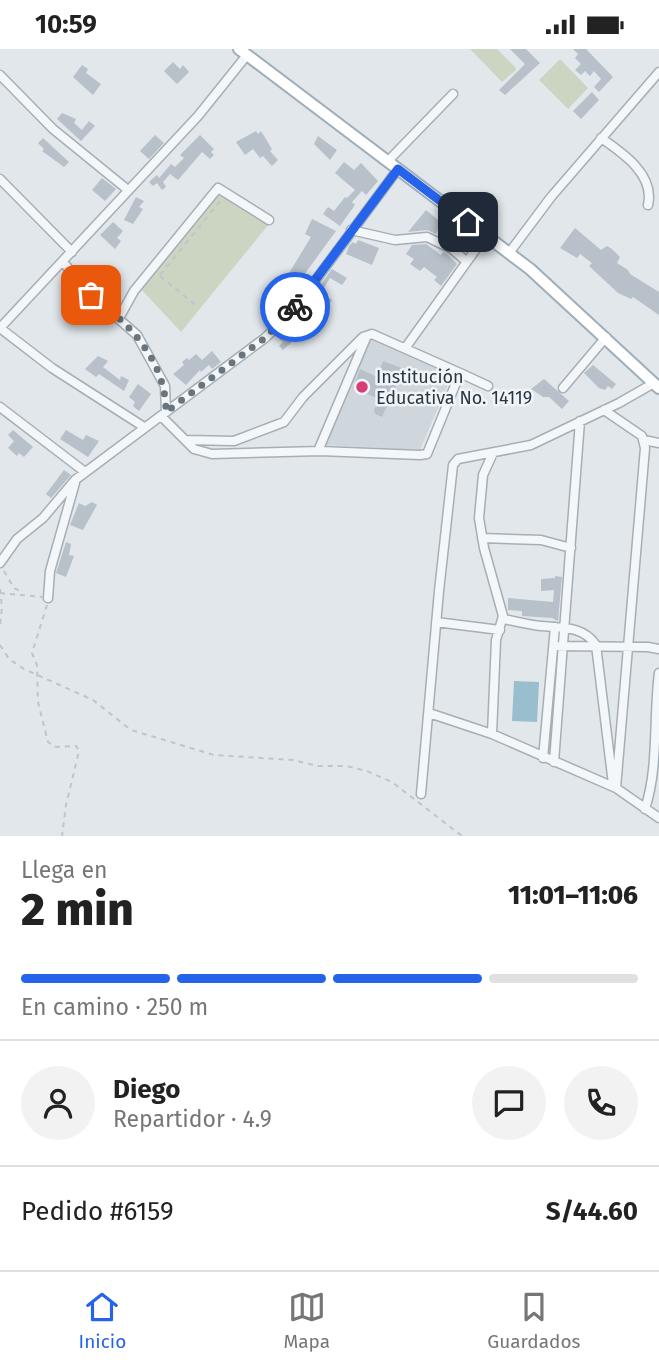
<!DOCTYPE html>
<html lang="es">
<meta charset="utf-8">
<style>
body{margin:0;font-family:"Fira Sans",sans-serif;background:#f2f2f2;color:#222;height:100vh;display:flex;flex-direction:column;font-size:26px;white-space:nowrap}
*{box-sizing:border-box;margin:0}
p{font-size:23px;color:#767676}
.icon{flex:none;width:38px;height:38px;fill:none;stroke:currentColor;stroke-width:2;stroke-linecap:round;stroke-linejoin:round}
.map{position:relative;height:787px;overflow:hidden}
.sheet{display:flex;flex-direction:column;background:#fff;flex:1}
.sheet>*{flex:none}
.pin{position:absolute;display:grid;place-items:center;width:60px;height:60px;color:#fff;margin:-30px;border-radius:14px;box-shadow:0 4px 10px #0006}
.courier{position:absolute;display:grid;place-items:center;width:70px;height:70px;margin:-35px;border:5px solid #2563eb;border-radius:50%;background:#fff;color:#222;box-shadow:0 2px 9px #0007}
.overview em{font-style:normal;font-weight:800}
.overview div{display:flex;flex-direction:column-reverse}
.overview{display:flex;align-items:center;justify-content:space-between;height:119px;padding:0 21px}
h1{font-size:46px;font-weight:800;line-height:52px}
.bar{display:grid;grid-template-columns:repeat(4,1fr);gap:10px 7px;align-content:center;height:84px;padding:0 21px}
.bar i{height:9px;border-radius:5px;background:#e0e0e0}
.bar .active{background:#2563eb}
.bar p{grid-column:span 4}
.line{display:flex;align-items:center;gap:18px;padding:0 21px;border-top:2px solid #e0e0e0}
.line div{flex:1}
.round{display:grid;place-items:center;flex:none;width:74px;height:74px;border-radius:37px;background:#f2f2f2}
.status{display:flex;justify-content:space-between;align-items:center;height:49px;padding:0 35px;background:#fff;direction:ltr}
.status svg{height:19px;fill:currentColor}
.tabs{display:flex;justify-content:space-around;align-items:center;height:98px;border-top:2px solid #e0e0e0;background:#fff;font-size:19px;color:#767676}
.tabs a{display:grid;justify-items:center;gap:4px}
.tabs .active{color:#2563eb}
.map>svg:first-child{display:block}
.built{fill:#cfd7dd}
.green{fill:#cbd5c1}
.water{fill:#99becd}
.building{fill:#b8c1c9}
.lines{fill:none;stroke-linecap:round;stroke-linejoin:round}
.minor-casing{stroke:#a6afb6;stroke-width:11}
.major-casing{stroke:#9faeb8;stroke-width:14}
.path{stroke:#bfc5ca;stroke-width:2;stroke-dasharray:5 5;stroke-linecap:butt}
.minor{stroke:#f4f7f9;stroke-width:8}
.major{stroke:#fff;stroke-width:10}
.done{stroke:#69757e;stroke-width:7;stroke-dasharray:0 12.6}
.route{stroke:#2563eb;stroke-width:9}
.poi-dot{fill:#d93d76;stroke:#f1f5f8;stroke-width:2.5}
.labels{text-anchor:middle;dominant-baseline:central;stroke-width:5;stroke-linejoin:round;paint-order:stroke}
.poi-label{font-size:18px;fill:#283844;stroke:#f1f5f8;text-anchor:start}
</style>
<div class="status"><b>10:59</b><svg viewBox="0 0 49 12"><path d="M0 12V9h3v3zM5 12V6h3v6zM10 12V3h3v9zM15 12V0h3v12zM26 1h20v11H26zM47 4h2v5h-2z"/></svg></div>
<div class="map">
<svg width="659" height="787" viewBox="0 0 659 787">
<rect width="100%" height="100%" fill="#e1e7eb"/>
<path class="built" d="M370 290 452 326 420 401 325 396Z"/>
<path class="green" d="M470 0H497L515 18 516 21 502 33Z
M560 10 588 39 568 60 539 31Z
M219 143 269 175 181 283 140 239Z"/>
<path class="water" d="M514 632 539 633 537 673 512 672Z"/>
<path class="building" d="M510 0H526L540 14 505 46 499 41 525 15Z
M573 0H586L613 28 599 43 594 38 601 30 594 22 590 27 585 22 581 26 575 21 581 15 575 9 578 5Z
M173 13 180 20 183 16 189 23 177 35 164 22Z
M82 16 88 20 86 24 101 35 93 46 73 28Z
M592 43 599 51 581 70 573 62Z
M62 64 76 70 74 74 82 81 89 72 95 77 81 92 57 70Z
M256 82 258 85 261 82 272 100 270 102 278 111 272 117 263 107 260 109 253 100 245 106 236 93Z
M155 86 164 94 149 110 140 102Z
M200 86 214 100 211 103 214 106 210 110 202 103 178 131 170 125 163 133 166 138 162 141 157 134 153 137 149 133 157 126 159 129 171 115 175 118 184 109 180 106Z
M318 87 337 101 330 111 314 95Z
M43 89 69 113 64 118 42 102 44 100 38 94Z
M344 113 354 121 361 114 378 132 366 146 362 142 352 153 355 156 340 177 323 165 328 158 334 162 345 148 347 149 355 141 335 124Z
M102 129 116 140 105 152 92 141Z
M136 148 144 152 139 158 143 160 133 175 124 171Z
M426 161 443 175 452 181 454 179 473 192 466 203 438 181 436 185 427 181 408 183Z
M312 170 336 182 293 241 283 234 311 188 305 185Z
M113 173 123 182 117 189 121 192 115 200 100 186Z
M575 179 601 201 607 197 612 200 620 208 617 214 628 221 630 225 659 243V266L633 248 631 250 618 244 589 217 592 214 580 205 577 209 560 199Z
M358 191 379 199 372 216 346 205 349 197 353 193 356 195Z
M426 195 441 206 443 203 448 206 457 215 441 237 434 231 437 228 424 218 420 222 410 215 414 210 406 205 412 196Z
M332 220 347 229 342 236 330 229 321 244 332 251 327 259 323 257 314 271 301 263Z
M67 233 92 255 79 267 72 260 77 255 61 241Z
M288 241 294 245 278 267 271 263Z
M292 272 304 282 283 301 279 297 283 293 278 289Z
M212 302 221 313 212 320 209 316 201 323 200 321 186 336 173 325 184 316 182 313 187 309 189 311 196 305 202 311Z
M98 307 108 312 103 318 120 331 121 327 129 331 124 342 99 325 96 328 85 320Z
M383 312 404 320 382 368 375 365 374 361 379 350 353 339 360 320 377 328Z
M593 316 616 335 612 340 608 337 605 341 599 339 584 324Z
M544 330 569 352 562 360 549 348H543L531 340Z
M138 335 151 345 139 362 133 357 135 353 129 348Z
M13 381 33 398 24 408 19 404 17 407 8 399 14 392 8 386Z
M66 381 83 391 86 386 99 392 88 408 60 390Z
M64 421 71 426 51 449 46 445Z
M92 453 97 456 83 481 70 476 79 454 85 457Z
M66 493 71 495 69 506 74 507 66 528 56 524Z
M555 527 562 528 558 572 552 569 522 567V562L508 561V549L553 553 554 541 541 542V530L555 529Z"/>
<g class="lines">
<g class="minor-casing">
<path id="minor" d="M0 26 53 80 128 141
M601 89C623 104 655 126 648 156
M388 112 453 45
M0 130 72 203
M351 181 395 191 427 188 452 200 466 212
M509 204 551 148 659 23
M63 213 91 246 137 286 165 337 166 363
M119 269 134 242 218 139 269 171
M0 279 198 67 247 6
M0 279 52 319 144 378
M406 298 486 186
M460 324 488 337
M563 339 606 288
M0 358 85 423
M604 361 642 387 645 399 616 739
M161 367 194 400 212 405 320 402 420 406 427 405 460 324 372 285 363 288 303 348 284 373 234 392 186 391
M644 391 659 394
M318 402 366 289
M482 489 541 491 571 499
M0 514 17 490 43 469 75 431 265 289 292 263 398 120
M48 549 50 522 75 434
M503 570C515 572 529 576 541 577 563 579 583 577 596 596L613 735
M436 573 500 581
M557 597 648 598 659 600
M429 664 492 685 616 739 659 769
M492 685 496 591 503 567 484 499 479 469 483 426 493 404
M543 709 555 578
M554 713 580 372
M421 745 439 542 453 416 458 410 531 396 619 354 654 334
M645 760C659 717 653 670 659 624"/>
</g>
<g class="major-casing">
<path id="major" d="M239 0 530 220 659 339"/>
</g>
<path class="path" d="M160 226 221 151
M160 227 198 258
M4 522 14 539 22 543
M0 540 2 558 0 577
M0 544 42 548
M47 556 32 604 37 616 38 653 48 693 55 698 76 697 79 702 66 756 62 787
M0 596 9 610 24 620 93 651 131 681 214 706 293 711 318 717H346L367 722 392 733 462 787"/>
<use href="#minor" class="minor"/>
<use href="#major" class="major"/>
</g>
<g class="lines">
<path class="done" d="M91 246C130 275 166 312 166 363L265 289 295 258"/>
<path class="route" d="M295 258 398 120 468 173"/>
</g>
<circle class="poi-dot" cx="362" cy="338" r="7"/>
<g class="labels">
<g class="poi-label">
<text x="376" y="328">Institución<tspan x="376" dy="21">Educativa No. 14119</tspan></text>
</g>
</g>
</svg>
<div class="pin" style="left:91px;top:246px;background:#ea580c"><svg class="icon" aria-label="bag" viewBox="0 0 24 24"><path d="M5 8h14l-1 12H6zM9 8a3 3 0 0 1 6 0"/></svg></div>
<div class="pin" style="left:468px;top:173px;background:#1f2937"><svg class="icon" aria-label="home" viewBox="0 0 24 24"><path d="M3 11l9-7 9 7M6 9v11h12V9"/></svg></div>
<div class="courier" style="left:295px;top:258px"><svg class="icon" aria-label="bike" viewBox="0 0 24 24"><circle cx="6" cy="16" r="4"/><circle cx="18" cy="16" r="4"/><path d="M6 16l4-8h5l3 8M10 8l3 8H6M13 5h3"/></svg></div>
</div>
<section class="sheet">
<div class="overview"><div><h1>2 min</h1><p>Llega en</p></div><em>11:01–11:06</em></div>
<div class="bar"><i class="active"></i><i class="active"></i><i class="active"></i><i></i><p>En camino · 250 m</p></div>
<div class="line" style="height:126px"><a class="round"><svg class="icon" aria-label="person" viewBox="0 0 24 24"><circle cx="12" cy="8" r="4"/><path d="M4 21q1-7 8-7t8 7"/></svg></a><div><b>Diego</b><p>Repartidor · 4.9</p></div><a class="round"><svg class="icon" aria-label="chat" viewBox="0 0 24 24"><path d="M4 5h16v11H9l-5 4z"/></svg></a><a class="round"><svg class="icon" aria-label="phone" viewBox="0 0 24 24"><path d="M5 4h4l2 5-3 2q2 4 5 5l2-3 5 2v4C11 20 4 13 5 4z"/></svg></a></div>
<div class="line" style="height:91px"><div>Pedido #6159</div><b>S/44.60</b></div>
</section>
<nav class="tabs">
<a class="active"><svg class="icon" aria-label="home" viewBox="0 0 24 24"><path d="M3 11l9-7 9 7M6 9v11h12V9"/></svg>Inicio</a>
<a><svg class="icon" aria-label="map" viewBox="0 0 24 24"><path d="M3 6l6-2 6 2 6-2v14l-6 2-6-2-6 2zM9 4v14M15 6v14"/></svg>Mapa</a>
<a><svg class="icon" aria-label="saved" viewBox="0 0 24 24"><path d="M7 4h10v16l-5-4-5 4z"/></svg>Guardados</a>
</nav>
